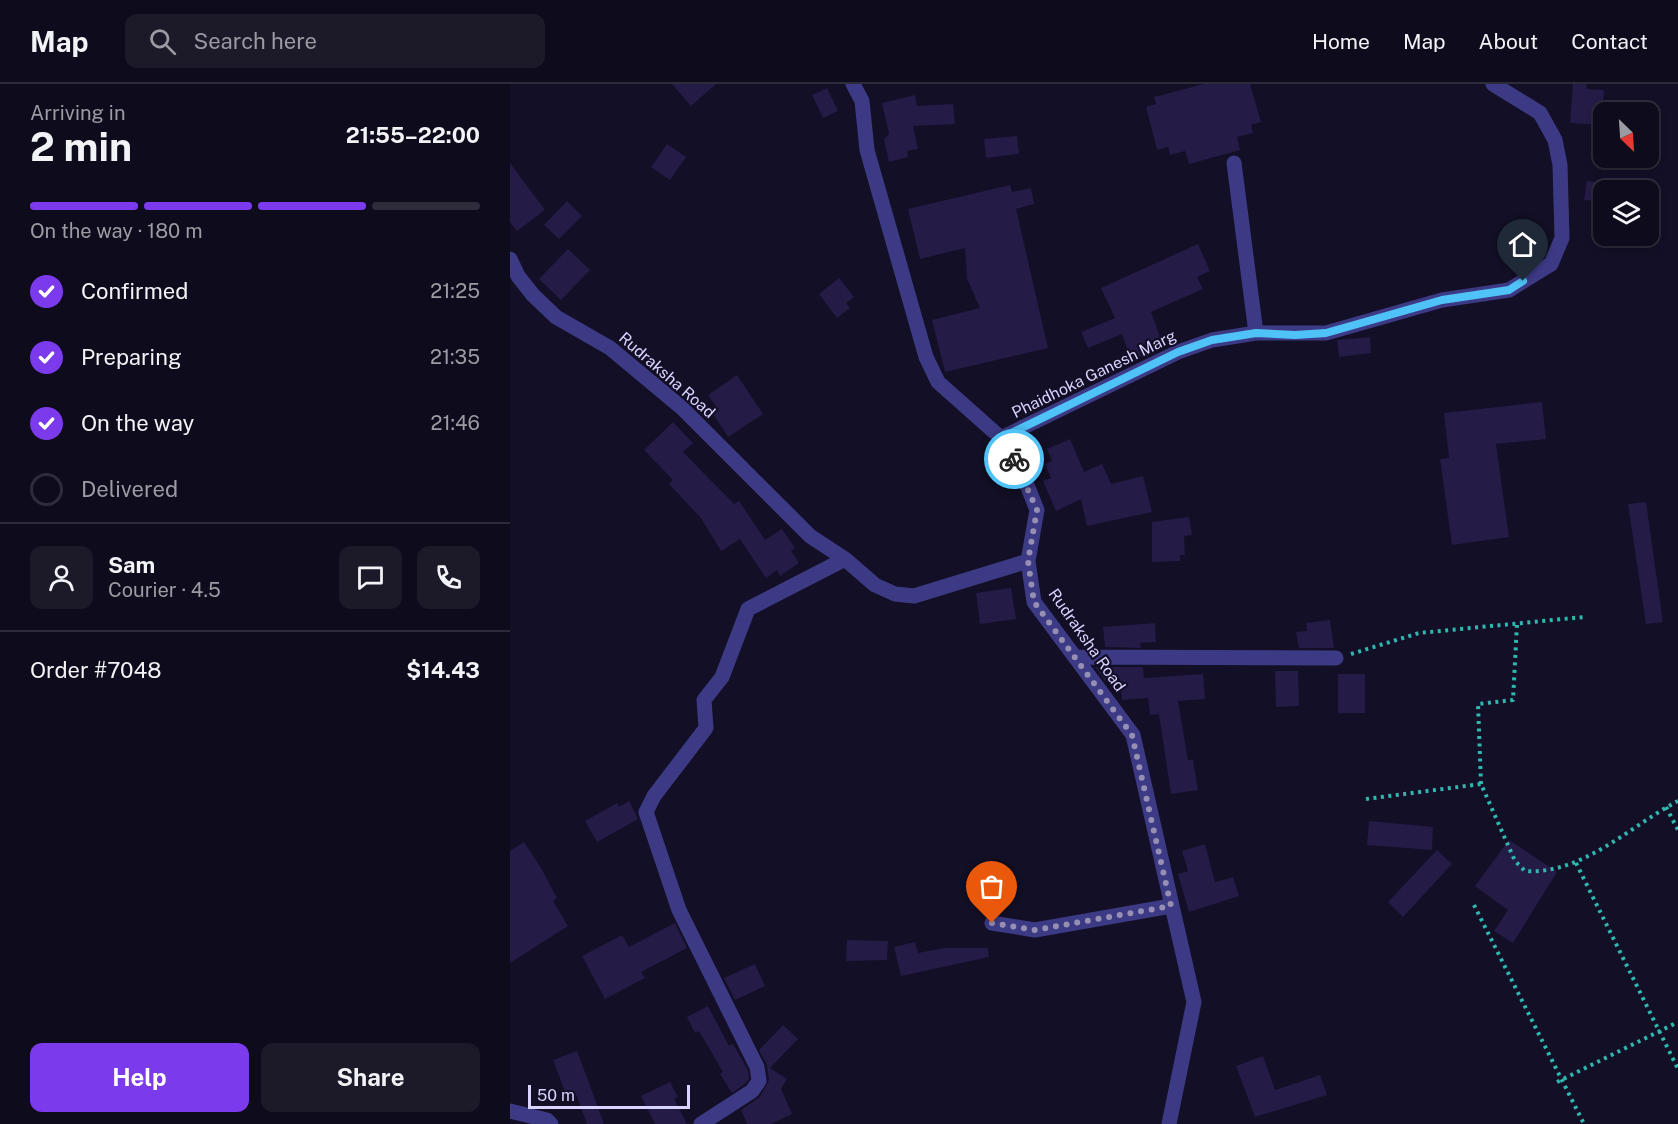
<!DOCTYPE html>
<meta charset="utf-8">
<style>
body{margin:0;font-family:"Public Sans",sans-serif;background:#1c1929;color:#f1f3f6;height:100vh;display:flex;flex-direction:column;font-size:22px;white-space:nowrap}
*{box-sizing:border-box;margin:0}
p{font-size:20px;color:#9b9ba3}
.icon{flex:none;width:33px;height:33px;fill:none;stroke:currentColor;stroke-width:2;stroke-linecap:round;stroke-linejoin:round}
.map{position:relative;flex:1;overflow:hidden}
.sheet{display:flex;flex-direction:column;background:#0e0b1c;width:510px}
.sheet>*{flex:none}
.needle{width:39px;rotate:155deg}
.fabs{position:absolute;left:1083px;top:18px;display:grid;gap:12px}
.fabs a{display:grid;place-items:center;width:66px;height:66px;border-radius:12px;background:#0e0b1c;box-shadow:0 3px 9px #0003,0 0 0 2px #2e2b3b;font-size:30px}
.scale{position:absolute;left:18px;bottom:15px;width:162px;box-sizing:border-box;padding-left:6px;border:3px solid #d9d4ff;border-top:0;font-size:16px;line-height:21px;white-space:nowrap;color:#d9d4ff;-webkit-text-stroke:4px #130f26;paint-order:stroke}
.pin{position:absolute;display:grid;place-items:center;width:51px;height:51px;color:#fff;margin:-62px -26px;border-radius:50% 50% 50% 0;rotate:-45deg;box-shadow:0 0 6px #0007}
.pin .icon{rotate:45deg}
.courier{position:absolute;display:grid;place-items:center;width:60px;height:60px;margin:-30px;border:4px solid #4fc3f7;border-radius:50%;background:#fff;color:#222;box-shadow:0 2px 8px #0007}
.overview em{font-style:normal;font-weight:700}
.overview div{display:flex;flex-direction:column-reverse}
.overview{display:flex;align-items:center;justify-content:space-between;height:102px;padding:0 30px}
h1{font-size:39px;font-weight:700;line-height:45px}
.bar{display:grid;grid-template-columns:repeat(4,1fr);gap:9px 6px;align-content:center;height:72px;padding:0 30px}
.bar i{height:8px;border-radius:4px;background:#2e2b3b}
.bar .selected{background:#7c3aed}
.bar p{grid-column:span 4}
.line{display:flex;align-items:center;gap:15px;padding:0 30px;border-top:2px solid #2e2b3b}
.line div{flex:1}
.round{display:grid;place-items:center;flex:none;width:63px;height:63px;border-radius:12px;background:#1c1929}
ol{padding:0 30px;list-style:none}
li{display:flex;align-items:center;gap:18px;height:66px}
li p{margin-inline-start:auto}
li .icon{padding:6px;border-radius:50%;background:#7c3aed;color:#fff;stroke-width:4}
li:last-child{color:#9b9ba3}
li i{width:33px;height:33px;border:3px solid #2e2b3b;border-radius:50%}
.cta{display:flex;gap:12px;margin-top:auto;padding:12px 30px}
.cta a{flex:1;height:69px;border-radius:12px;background:#7c3aed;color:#fff;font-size:24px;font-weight:700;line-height:69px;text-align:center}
.cta a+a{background:#1c1929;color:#f1f3f6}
header{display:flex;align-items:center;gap:36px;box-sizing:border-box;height:84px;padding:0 30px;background:#0e0b1c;border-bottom:2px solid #2e2b3b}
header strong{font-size:28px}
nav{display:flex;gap:33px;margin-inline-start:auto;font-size:21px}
.search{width:420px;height:54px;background:#1c1929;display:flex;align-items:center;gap:15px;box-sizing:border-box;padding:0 21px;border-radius:12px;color:#9b9ba3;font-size:22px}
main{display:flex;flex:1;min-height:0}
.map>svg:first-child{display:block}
.building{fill:#241b47}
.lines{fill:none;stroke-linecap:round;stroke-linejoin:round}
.path{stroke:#2fb8b0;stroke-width:4;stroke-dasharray:3 4.5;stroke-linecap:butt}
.minor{stroke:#3d3a85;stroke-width:15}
.done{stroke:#948fb3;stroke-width:6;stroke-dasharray:0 10.8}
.route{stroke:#4fc3f7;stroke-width:8}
.labels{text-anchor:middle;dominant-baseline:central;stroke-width:4.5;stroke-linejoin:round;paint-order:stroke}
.street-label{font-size:16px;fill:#d9d4ff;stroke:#130f26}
</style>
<header>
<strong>Map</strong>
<div class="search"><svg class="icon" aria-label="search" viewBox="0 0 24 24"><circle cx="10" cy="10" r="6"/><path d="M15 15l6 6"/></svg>Search here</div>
<nav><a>Home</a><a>Map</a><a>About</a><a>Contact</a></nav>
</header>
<main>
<section class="sheet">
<div class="overview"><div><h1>2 min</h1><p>Arriving in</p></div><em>21:55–22:00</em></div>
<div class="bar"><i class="selected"></i><i class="selected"></i><i class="selected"></i><i></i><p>On the way · 180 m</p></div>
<ol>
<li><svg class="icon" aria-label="check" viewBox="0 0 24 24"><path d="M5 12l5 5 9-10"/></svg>Confirmed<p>21:25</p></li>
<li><svg class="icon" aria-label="check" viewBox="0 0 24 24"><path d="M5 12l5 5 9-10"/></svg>Preparing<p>21:35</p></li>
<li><svg class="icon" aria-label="check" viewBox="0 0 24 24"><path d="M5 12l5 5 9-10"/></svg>On the way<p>21:46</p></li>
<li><i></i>Delivered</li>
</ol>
<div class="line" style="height:108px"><a class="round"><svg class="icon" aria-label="person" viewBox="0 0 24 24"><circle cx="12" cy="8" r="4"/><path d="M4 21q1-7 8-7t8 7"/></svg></a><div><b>Sam</b><p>Courier · 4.5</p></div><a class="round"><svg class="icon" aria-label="chat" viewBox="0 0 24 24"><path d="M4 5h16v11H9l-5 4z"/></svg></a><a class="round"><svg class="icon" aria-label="phone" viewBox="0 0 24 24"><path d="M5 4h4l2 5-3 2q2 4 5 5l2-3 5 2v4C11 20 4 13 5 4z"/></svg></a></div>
<div class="line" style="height:78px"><div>Order #7048</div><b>$14.43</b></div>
<div class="cta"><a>Help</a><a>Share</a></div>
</section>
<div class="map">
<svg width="1168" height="1040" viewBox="0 0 1168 1040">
<rect width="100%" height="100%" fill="#130f26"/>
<path class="building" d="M162 0H206L181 22Z
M694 0H740L751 38 741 41 743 49 727 53 730 66 679 80 675 67 660 71 658 63 647 66 636 23 646 20 644 13Z
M1063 0H1076L1077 5 1094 6 1091 41 1060 39Z
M317 4 328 27 313 34 302 11Z
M405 11 407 22 443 20 445 40 403 42 408 65 397 67 398 73 379 78 374 55 379 50 372 19Z
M507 52 509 70 476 74 474 55Z
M157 60 176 73 160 96 141 83Z
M0 79 35 126 7 147 0 138Z
M1077 97 1094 99V118L1074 116Z
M500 101 502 108 521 104 524 120 506 125 538 264 435 288 422 236 470 224 457 195 455 164 410 175 398 125Z
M57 117 72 132 49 155 34 141Z
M688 160 700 187 687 193 693 205 641 228 654 264 621 276 612 250 578 264 571 248 605 234 591 204Z
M58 165 80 186 51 216 29 195Z
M329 194 344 213 336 219 340 224 327 234 309 210Z
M860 253 861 269 829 273 827 256Z
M227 291 253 330 218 353 202 328 207 324 198 311Z
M1032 318 1036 355 986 360 999 453 942 461 930 375 939 374 934 329Z
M163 338 183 359 173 368 224 420 229 417 255 456 272 445 285 464 281 467 289 479 270 492 267 486 256 494 230 455 211 467 191 434 159 400 163 396 134 366Z
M560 355 574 388 592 380 601 400 633 392 642 428 577 442 571 415 546 427 533 397 541 394 535 380 542 377 537 365Z
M1136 418 1153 538 1136 540 1118 420Z
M679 433 682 451 674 452 675 471H670V477L642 478V438Z
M501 504 506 535 470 540 466 509Z
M820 536 824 564H789L786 548 797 547 796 539Z
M645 539 646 558 630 559 631 564 595 563 593 543Z
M585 583H633L634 594 693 590 695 615 668 617 678 676H683L688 706 661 710 649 630 640 631 638 614 612 616 610 595 595 597Z
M765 587H788L789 622 766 623Z
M828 590H855V629H828Z
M119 717 128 735 87 758 75 737 107 719 109 723Z
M859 737 923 743 922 766 857 761Z
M999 756 1047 788 1003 859 984 847 998 826 965 802Z
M14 758 31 784 47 814 43 817 58 842 0 879V767Z
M695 760 705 798 723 793 729 812 679 828 668 790 678 787 672 767Z
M927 766 942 780 893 833 878 818Z
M165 839 177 864 131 888 135 894 95 915 72 872 112 851 119 863Z
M337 856 378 857 377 876 336 877Z
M405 858 408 869 434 864H478L479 873 391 892 384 863Z
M245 880 255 902 225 916 214 894Z
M198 922 219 962 223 960 238 986 239 995 235 1000 222 1009 210 990 213 988 189 947 185 949 177 933Z
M273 941 288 955 260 984 277 995 271 1005 282 1030 261 1040H237L231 1026 250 1013 259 996 257 981 249 966Z
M67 967 75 988 94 1040H77L66 1010 57 1013 43 976Z
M753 972 765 1006 810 991 817 1011 745 1033 726 982Z
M160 998 168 1013 164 1015 177 1040H145L131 1012Z"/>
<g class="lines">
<path class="path" d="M841 570 909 549 1074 533
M971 700 968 620 1003 616 1007 540
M856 715 971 700 1005 777 1015 787C1072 791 1120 742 1168 717
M1156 723 1168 746
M1066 779 1168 985
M964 821 1074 1040
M1047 998 1168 938"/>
<path class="minor" d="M343 0 352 17 357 66 416 273 428 298 491 354 513 391 527 426 518 477 524 518 623 651 684 918 659 1040
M724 79 746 249
M0 175 8 192 23 211 46 233 100 264 172 324 300 452 335 475 365 501 385 510 404 512 518 477
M491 354 668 268 702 256 746 249H816L932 216 999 206 1041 180 1052 154 1050 81 1045 56 1030 29 983 0
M565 573 826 574
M482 839 525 846 661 822
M0 1027 37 1036 41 1040
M191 1040 242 1007 249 997 247 983 169 826 136 728 144 712 196 644 194 616 212 593 238 525 335 475"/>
</g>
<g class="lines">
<path class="done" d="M482 839 525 846 661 822 622 651 524 518 518 477 527 426 504 375"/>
<path class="route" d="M504 375 491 354 668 268 702 256 746 249 785 251 816 249 932 216 999 206 1013 197"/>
</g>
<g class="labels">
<g class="street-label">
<text transform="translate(584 290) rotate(-26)">Phaidhoka Ganesh Marg</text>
<text transform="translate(157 291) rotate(41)">Rudraksha Road</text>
<text transform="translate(577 556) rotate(55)">Rudraksha Road</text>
</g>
</g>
</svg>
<div class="fabs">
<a><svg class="needle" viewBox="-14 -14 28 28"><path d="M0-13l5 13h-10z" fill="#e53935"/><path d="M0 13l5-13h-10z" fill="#9b9ba3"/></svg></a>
<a><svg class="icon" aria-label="layers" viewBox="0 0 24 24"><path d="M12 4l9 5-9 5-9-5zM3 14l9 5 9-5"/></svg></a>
</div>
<div class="scale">50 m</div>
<div class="pin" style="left:482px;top:839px;background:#ea580c"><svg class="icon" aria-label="bag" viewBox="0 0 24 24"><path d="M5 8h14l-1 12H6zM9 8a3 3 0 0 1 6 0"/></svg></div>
<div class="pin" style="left:1013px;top:197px;background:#1f2937"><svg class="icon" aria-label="home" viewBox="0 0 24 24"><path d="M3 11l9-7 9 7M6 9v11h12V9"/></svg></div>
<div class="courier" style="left:504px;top:375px"><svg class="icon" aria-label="bike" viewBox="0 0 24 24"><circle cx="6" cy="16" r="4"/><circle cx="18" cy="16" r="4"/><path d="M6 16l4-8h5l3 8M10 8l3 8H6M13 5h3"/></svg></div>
</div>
</main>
